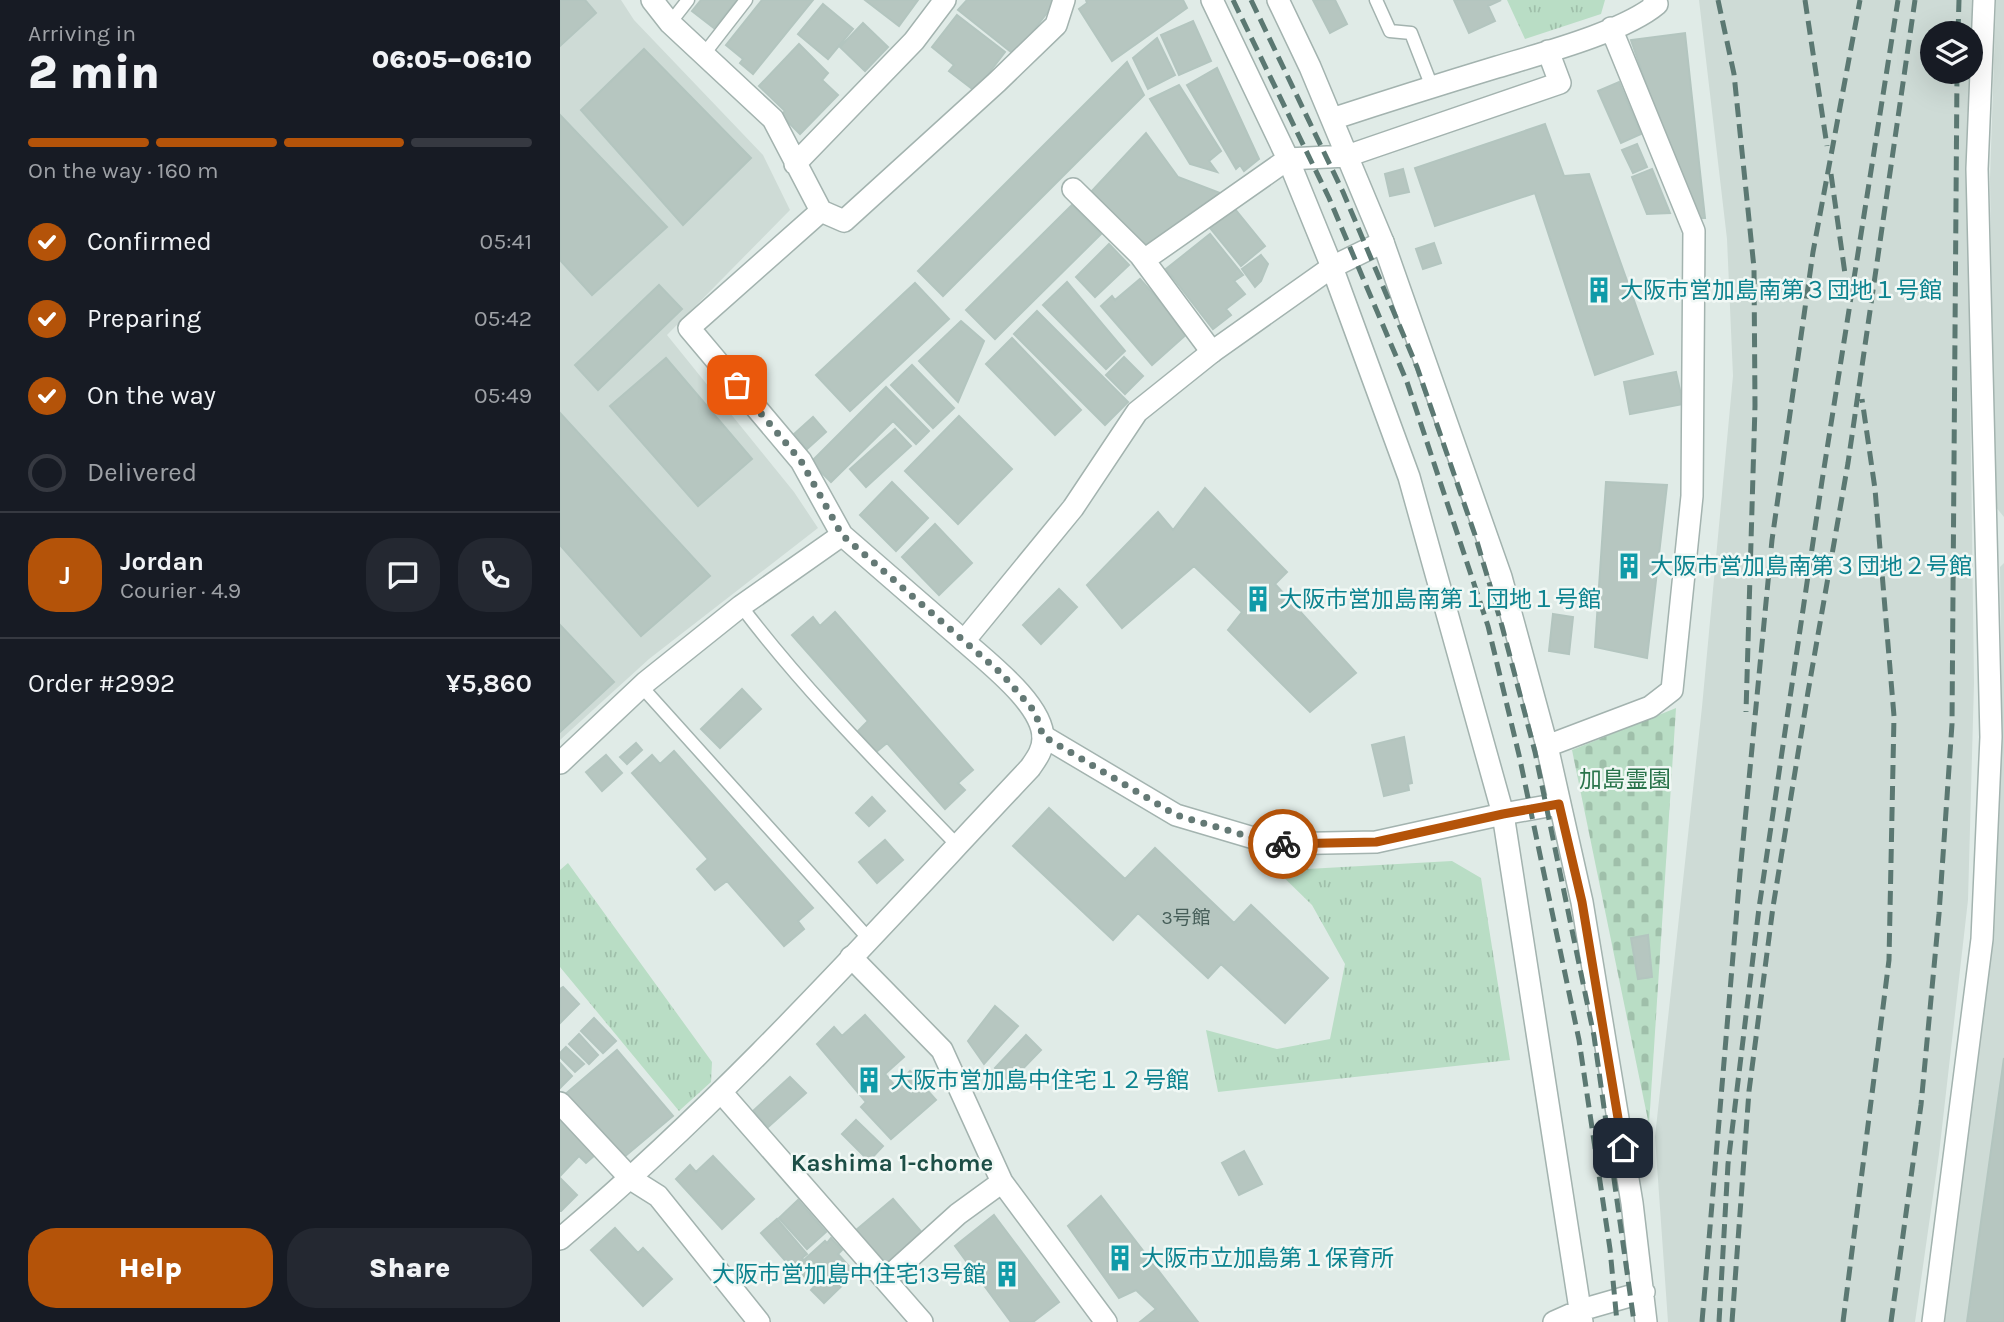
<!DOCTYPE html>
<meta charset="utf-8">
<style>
body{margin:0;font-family:Karla,"Noto Sans JP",sans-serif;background:#242831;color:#f1f3f6;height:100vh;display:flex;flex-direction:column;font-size:26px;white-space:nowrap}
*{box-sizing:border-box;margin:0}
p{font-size:23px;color:#9ea1a6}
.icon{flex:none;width:38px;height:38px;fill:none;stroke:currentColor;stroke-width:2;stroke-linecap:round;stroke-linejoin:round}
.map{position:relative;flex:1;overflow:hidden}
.drawer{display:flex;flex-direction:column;background:#171b24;width:560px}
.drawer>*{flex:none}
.fabs{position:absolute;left:1360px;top:21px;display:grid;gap:14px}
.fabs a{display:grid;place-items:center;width:63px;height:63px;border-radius:50%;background:#171b24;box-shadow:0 7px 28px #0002;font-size:35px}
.pin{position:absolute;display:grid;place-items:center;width:60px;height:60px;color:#fff;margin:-30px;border-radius:14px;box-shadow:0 4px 10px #0006}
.courier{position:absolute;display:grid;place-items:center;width:70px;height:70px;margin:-35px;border:5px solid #b45309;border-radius:50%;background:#fff;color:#222;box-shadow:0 2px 9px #0007}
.head em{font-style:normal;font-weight:800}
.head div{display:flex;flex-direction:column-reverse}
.head{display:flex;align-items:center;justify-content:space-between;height:119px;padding:0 28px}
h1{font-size:46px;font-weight:800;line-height:52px}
.bar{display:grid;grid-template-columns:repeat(4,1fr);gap:10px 7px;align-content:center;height:84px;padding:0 28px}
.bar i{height:9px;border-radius:5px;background:#363941}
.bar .on{background:#b45309}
.bar p{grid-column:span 4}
.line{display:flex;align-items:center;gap:18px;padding:0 28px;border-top:2px solid #363941}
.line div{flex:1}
.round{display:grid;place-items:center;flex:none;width:74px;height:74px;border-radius:28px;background:#242831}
ol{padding:0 28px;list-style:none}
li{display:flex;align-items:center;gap:21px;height:77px}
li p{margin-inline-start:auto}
li .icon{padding:7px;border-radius:50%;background:#b45309;color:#fff;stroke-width:4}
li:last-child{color:#9ea1a6}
li i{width:38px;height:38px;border:4px solid #363941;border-radius:50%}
.primary-button{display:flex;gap:14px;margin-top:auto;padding:14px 28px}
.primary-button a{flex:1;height:80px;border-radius:28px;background:#b45309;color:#fff;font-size:28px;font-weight:800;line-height:80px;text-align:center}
.primary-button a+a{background:#242831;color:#f1f3f6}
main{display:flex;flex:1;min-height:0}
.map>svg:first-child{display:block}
.built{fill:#cedbd6;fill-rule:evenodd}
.cemetery{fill:url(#cemetery-stones)}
.park{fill:url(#park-tufts)}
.building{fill:#b6c6c0;stroke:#b3c5bf;stroke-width:2}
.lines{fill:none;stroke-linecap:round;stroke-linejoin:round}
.service-casing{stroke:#a3b3af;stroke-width:15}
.minor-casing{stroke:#a3b3af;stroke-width:24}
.tertiary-casing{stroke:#a3b3af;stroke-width:24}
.service{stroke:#fff;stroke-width:12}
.minor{stroke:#fff;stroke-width:21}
.tertiary{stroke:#fff;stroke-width:21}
.rail{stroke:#5b7872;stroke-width:5;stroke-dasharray:14 7;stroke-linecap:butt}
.done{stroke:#647975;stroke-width:7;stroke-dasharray:0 12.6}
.route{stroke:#b45309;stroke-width:9}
.labels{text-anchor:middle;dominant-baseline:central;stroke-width:5;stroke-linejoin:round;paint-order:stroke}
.number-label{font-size:19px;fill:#465e59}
.culture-label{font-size:23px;fill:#0d838f;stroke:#f1f8f5;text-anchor:start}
.park-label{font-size:23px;fill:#2a744b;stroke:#f1f8f5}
.neighbourhood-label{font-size:24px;font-weight:bold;fill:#1c4e46;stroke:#f1f8f5}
</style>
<main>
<section class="drawer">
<div class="head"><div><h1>2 min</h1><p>Arriving in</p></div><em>06:05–06:10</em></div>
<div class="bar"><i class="on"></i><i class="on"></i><i class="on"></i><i></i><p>On the way · 160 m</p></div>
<ol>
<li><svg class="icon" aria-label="check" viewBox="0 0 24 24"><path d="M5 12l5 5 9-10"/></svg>Confirmed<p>05:41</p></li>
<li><svg class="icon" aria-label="check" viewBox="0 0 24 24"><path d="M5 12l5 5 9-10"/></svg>Preparing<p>05:42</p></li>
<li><svg class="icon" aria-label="check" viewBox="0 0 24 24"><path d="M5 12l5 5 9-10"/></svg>On the way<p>05:49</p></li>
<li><i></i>Delivered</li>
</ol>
<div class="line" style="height:126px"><b class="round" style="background:#b45309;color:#fff">J</b><div><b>Jordan</b><p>Courier · 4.9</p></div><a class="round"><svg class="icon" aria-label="chat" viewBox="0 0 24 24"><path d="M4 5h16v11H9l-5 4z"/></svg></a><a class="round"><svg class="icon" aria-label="phone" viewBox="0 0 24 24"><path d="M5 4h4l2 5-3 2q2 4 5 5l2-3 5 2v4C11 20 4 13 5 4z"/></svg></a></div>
<div class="line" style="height:91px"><div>Order #2992</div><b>¥5,860</b></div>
<div class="primary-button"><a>Help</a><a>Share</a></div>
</section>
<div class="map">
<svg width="1444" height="1322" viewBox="0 0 1444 1322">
<defs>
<pattern id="cemetery-stones" width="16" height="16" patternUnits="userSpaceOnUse" patternTransform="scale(1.75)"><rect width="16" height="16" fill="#b9ddc5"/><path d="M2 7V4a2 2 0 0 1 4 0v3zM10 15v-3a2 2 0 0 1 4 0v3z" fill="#9fbfaa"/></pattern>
<pattern id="park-tufts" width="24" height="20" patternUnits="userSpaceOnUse" patternTransform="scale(1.75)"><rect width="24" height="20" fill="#b9ddc5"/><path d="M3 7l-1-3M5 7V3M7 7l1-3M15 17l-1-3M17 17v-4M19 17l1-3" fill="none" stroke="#9fbfaa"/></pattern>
</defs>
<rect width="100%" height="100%" fill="#e0ebe7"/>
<path class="built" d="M0 0H61L74 20 203 155 230 210 107 335 234 492 258 528 89 659 0 740Z
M1139 0H1416L1407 150 1414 683 1408 900 1379 1154 1355 1322H1108L1095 1137 1142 707 1173 376 1167 239ZM1372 33H1410V72H1372Z
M1436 0H1444V517L1435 506 1430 178Z
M1444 563V1322H1384L1431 938 1442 721 1440 567Z"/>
<path class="cemetery" d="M1116 708 1089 1125 1012 750Z"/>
<path class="park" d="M947 0H1045L1041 14 965 39Z
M892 861 921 878 950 1060 658 1092 646 1030 717 1049 770 1039 785 964 752 905 712 866 729 870Z
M8 863 152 1062 151 1082 119 1111 0 967V870Z"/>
<path class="building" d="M0 0H25L36 13 0 46Z
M141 0H177L154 28 132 11Z
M202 0H253L193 74 180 63 183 59 166 45Z
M305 0H358L339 26Z
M407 0H497L463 44 451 52 398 10Z
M526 0H623L627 8 552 61 519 9 527 3Z
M753 0H775L787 24 770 33Z
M894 0H941L928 6 935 21 909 33Z
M263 4 293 29 268 59 238 34Z
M397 15 445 52 415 91 389 71 394 65 372 47Z
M633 21 651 61 619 75 601 35Z
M303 23 328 47 305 71 280 47Z
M1125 33 1145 218H1133L1071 40Z
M597 38 615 75 588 89 573 58Z
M239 44 268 73 262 80 278 95 240 134 221 115 225 111 199 86Z
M84 49 191 158 123 225 21 110Z
M567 62 584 95 383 296 358 271Z
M657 68 699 159 684 171 680 165 676 169 627 85Z
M1059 82 1081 134 1061 143 1038 91Z
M619 85 661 151 649 161 657 172 630 164 590 99Z
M0 115 107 227 32 295 0 260Z
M985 124 1004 176 1029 174 1093 354 1035 375 975 193 875 226 855 168Z
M586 133 618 177 660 193 584 247 530 193Z
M1077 144 1087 167 1073 173 1062 150Z
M843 169 849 192 830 196 825 174Z
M1092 169 1110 213 1087 214 1072 177Z
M512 205 541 234 435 339 406 310Z
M674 208 705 246 681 266 650 228Z
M650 234 683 275 674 281 685 294 666 309 671 315 653 329 606 269Z
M874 243 881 263 863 269 856 249Z
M549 244 569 265 535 297 516 277Z
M701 255 708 264 701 281 695 287 682 269Z
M580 279 628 333 592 365 541 306 552 296 555 300Z
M507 282 565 351 546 369 483 305Z
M355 283 389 319 290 411 256 375Z
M99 285 122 309 38 390 15 365Z
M477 311 568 402 545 425 454 334Z
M401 321 424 341 398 402 359 361Z
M452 338 521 410 495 435 426 364Z
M564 357 583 376 565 394 546 375Z
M106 358 192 459 138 506 50 406Z
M352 365 394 408 373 428 331 385Z
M1116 372 1123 404 1070 414 1064 382Z
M326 387 369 431 356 444 333 421 271 482 251 462Z
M0 413 150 576 81 636 0 545Z
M399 416 452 469 398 524 345 471Z
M253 417 266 432 247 449 234 434Z
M335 429 351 446 306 487 290 469Z
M332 482 368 518 336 551 300 515Z
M1046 482 1107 485 1087 658 1035 647Z
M645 488 727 572 715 584 796 673 750 712 668 630 682 612 634 566 562 628 527 585 598 512 613 530Z
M375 524 412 563 379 595 342 557Z
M499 589 517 607 481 644 463 625Z
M275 612 413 770 398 783 405 790 385 809 327 743 316 752 298 731 308 721 232 635 253 617 260 626Z
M993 614 1013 617 1009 654 989 651Z
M0 625 54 682 0 732Z
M182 689 201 709 160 748 141 729Z
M844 737 852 783 848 784 849 790 824 796 812 745Z
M76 743 82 750 67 764 60 757Z
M114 751 253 908 238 921 244 929 224 946 167 881 155 890 137 869 148 859 72 773 92 755 100 764Z
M46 755 62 773 42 791 26 772Z
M312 797 325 811 309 826 296 813Z
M489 808 565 879 595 848 674 923 691 905 768 978 725 1023 661 964 648 978 578 913 553 940 453 846Z
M325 840 343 860 317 883 299 862Z
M1088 935 1092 977 1078 979 1071 938Z
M3 987 19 1004 0 1023V989Z
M435 1006 458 1026 424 1064 408 1041Z
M305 1015 344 1057 325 1074 336 1087 350 1071 376 1100 331 1139 301 1107 306 1102 257 1044 274 1027 282 1036Z
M34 1018 56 1041 43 1053 21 1031Z
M19 1034 38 1055 29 1064 9 1044Z
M466 1035 481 1050 450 1082 435 1068Z
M6 1047 24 1064 15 1072 0 1057V1053Z
M57 1050 113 1116 63 1158 3 1096Z
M1444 1058V1322H1407Z
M0 1063 12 1076 0 1088Z
M230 1077 246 1093 208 1127 193 1111Z
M0 1120 35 1155 26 1163 19 1156 0 1176Z
M296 1120 323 1146 309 1161 282 1134Z
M684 1151 702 1184 679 1195 662 1163Z
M153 1156 194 1199 162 1229 116 1179 130 1165 136 1172Z
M0 1178 17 1195 1 1211H0Z
M541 1196 638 1322H580L596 1309 576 1290 559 1298 508 1226Z
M333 1199 364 1235 327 1266 296 1230Z
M238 1200 266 1232 247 1249 219 1218Z
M434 1215 499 1302 473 1322H451L395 1246Z
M217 1219 247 1254 242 1258 247 1264 236 1273 201 1233Z
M55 1228 78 1253 83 1248 112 1279 83 1306 31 1250Z
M271 1238 282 1250 278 1254 295 1273 264 1303 251 1290 254 1287 243 1275 252 1266 245 1259 265 1241 267 1243Z"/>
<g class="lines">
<g class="service-casing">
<path id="service" d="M816 0 830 31 851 33 872 87
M110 23 128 0
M144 54 186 0
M181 606C246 692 323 768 397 845
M81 686 309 939"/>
</g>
<g class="minor-casing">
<path id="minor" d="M92 0 110 23 213 119 261 211 129 328 241 461 282 535 404 641
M652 0 728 159 772 267 849 477 943 814 1022 1322
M718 0 750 67 823 242 941 577 987 746 1022 902 1072 1203 1086 1322
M772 119C827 101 881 84 937 67 980 54 1064 32 1097 4L1094 0
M235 164 354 41 385 0
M513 189 580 255 652 352
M261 211 284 221 437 82 496 25 504 0
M584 260 728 159 787 156 1000 83 988 51
M483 736 616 815 714 844 816 842 943 814 999 804
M987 746 1090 707 1112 690 1132 496 1134 231 1051 28
M0 763 86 682 181 606 282 535
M291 957 382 1050 442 1182 546 1322
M161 1092 362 1322
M0 1103 71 1179 98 1196 199 1322
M326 1279 398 1214 442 1182
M994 1322 1021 1310 1084 1292
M1373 1322 1422 939 1431 737 1417 169 1424 0"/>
</g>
<g class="tertiary-casing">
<path id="tertiary" d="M0 1239C170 1096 318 929 470 768 477 758 483 750 483 738 483 704 427 662 404 641L513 508 577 412 652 352 772 267 823 242"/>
</g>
<use href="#service" class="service"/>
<use href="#minor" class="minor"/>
<use href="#tertiary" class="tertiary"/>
<path class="rail" d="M673 0 769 198 847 382 928 626 959 755 1019 1040 1050 1249 1057 1322
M691 0 783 192 857 367 915 535 942 626 975 752 1034 1036 1074 1322
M1158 0 1174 74 1194 268 1195 406 1186 712
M1245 0 1267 146
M1398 33 1399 0
M1271 174 1287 288
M1142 1322 1180 873 1212 540 1253 252 1300 0
M1159 1322 1168 1164 1199 908 1262 481 1338 0
M1172 1322 1189 1091 1213 907 1248 692 1288 463 1355 0
M1283 1322 1329 960 1334 716 1315 489 1302 399
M1331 1322 1361 1105 1379 914 1392 724 1397 72"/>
</g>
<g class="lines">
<path class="done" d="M177 385 241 461 282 535 442 674 475 712 483 736 616 815 714 844H723"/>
<path class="route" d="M723 844 816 842 943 814 999 804 1022 902 1063 1148"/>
</g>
<defs>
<g id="building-bare" transform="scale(2.1)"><path d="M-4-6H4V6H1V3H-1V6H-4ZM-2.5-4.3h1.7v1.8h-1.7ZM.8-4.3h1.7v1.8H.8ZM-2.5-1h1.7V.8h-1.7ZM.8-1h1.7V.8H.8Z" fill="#0f9aa8" stroke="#f1f8f5" stroke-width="2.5" paint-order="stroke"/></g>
</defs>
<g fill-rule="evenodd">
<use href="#building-bare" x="1039" y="290"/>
<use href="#building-bare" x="1069" y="566"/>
<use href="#building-bare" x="698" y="599"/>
<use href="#building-bare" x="309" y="1080"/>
<use href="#building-bare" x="560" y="1258"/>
<use href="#building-bare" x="447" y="1274"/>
</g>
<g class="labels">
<g class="number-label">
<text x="626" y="918">3号館</text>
</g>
<g class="culture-label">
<text x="1060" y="290">大阪市営加島南第３団地１号館</text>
<text x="1090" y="566">大阪市営加島南第３団地２号館</text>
<text x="719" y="599">大阪市営加島南第１団地１号館</text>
<text x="330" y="1080">大阪市営加島中住宅１２号館</text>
<text x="581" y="1258">大阪市立加島第１保育所</text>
<text x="426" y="1274" text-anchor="end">大阪市営加島中住宅13号館</text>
</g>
<g class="park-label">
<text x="1065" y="779">加島霊園</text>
</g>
<g class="neighbourhood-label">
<text x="332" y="1163">Kashima 1-chome</text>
</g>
</g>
</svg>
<div class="fabs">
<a><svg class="icon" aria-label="layers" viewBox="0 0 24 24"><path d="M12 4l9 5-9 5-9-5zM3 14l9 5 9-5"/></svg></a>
</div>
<div class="pin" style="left:177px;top:385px;background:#ea580c"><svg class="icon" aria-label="bag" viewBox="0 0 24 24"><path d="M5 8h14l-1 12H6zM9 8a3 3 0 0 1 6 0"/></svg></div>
<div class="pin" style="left:1063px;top:1148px;background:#1f2937"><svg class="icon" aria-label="home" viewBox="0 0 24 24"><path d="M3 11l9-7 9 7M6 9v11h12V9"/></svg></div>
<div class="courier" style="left:723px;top:844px"><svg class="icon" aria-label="bike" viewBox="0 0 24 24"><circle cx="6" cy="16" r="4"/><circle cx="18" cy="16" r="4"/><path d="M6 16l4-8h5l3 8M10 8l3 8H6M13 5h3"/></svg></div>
</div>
</main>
